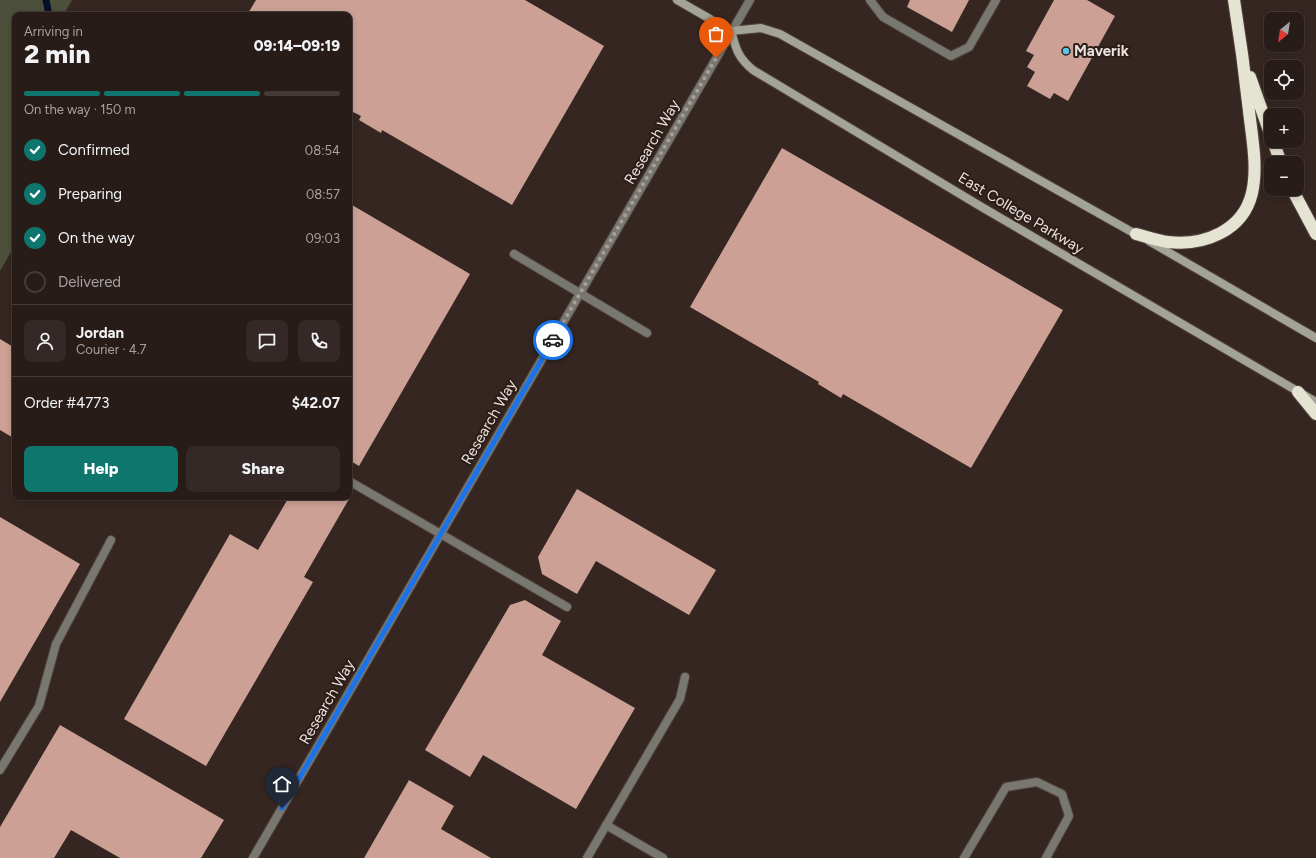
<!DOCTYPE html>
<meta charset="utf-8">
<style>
body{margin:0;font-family:Figtree,sans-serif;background:#342926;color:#f1f3f6;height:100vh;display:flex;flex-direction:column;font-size:15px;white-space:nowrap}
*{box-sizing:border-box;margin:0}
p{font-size:13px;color:#a5a1a2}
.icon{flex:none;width:22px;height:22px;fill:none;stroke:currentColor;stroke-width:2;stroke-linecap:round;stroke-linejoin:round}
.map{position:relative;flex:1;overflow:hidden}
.sheet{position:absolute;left:12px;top:12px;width:340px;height:488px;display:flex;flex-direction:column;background:#281c19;border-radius:8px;box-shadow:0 2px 6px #0003,0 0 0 1px #443a38}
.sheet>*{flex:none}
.needle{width:26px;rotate:210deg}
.controls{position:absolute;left:1264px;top:12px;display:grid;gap:8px}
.controls a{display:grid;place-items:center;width:40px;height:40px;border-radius:8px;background:#281c19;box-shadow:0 2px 6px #0003,0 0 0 1px #443a38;font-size:20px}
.pin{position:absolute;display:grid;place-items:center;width:34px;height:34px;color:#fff;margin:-41px -17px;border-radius:50% 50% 50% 0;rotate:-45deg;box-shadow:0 0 4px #0007}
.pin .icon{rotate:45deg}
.courier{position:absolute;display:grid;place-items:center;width:40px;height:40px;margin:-20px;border:3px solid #1a73e8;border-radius:50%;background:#fff;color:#222;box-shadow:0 1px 5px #0007}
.overview em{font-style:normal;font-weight:800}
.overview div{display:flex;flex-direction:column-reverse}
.overview{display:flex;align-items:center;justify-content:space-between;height:68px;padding:0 12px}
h1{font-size:26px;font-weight:800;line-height:30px}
.bar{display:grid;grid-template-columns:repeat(4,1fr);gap:6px 4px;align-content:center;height:48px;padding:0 12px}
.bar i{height:5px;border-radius:3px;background:#443a38}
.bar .on{background:#0f766e}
.bar p{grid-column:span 4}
.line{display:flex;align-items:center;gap:10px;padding:0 12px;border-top:1px solid #443a38}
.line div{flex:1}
.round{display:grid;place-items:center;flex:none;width:42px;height:42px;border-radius:8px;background:#342926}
ol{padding:0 12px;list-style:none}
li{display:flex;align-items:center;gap:12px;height:44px}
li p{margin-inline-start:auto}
li .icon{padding:4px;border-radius:50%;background:#0f766e;color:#fff;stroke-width:4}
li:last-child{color:#a5a1a2}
li i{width:22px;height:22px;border:2px solid #443a38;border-radius:50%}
.primary-button{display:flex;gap:8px;margin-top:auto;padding:8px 12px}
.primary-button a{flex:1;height:46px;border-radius:8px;background:#0f766e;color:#fff;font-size:16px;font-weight:800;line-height:46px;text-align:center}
.primary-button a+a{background:#342926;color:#f1f3f6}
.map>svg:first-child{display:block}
.green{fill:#4c503a}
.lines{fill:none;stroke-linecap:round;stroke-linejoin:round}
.stream{stroke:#040f28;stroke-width:7}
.building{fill:#cca094}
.service-casing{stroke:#52443f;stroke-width:10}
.minor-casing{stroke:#52443f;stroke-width:10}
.secondary-casing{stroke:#52443f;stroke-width:10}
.motorway-casing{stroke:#52443f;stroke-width:14}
.service{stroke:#787770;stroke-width:8}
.minor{stroke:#787770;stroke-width:8}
.secondary{stroke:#a4a397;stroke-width:8}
.motorway{stroke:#e5e3d1;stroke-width:12}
.done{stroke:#ab9f9b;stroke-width:4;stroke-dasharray:0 7.2}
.route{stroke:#1a73e8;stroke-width:5}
.poi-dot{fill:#5ac8e5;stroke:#2b1d18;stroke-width:1.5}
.labels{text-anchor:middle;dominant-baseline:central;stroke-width:4;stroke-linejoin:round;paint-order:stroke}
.poi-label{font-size:15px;font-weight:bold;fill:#eae0dc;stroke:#2b1d18;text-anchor:start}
.street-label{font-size:15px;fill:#eae0dc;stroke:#2b1d18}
</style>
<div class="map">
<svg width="1316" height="858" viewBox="0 0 1316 858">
<rect width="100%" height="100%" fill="#352621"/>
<path class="green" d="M0 0H72L65 12 70 15H15V245L0 271Z"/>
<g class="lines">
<path class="stream" d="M46 0 49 15"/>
</g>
<path class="building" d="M256 0H525L604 46 512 205 382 130 381 133 359 120 361 116 349 110V15H247Z
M910 0H969L952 32 907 7Z
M1054 0H1087L1115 16 1068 101 1054 93 1050 99 1027 86 1035 72 1027 67 1034 55 1026 51Z
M782 148 1063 310 971 468 843 394 841 398 818 384 819 382 690 307Z
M352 205 470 274 359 466 349 460V210Z
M0 339 15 348V439L0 430Z
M577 489 716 570 689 615 596 561 577 594 542 574 538 557Z
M289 497H345L349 499 304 577 313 582 206 766 124 719 230 534 258 550Z
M0 517 80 564 0 702Z
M525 600 561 621 542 655 635 708 576 809 483 755 470 777 425 750 510 605Z
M60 725 224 820 201 858H120L71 830 54 858H0V827Z
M409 780 454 806 441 829 491 858H364Z"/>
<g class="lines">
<g class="service-casing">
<path id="service" d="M870 0 883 17 951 56 969 47 996 0
M514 254 647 333
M349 481 567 607
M0 770 39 706 56 644 111 540
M606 825 663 858
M587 858 680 699 685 677
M964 858 1006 787 1037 782 1062 794 1069 816 1046 858"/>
</g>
<g class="minor-casing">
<path id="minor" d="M253 858 750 0"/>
</g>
<g class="secondary-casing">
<path id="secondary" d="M677 0 731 31 761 28 780 34 1139 236
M731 31C736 49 738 58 753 70L980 206 1316 402
M1149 241 1316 338"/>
</g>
<g class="motorway-casing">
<path id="motorway" d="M1250 77 1271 136
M1273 141 1281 163
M1292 189 1316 234
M1136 234C1147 237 1158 241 1168 242 1204 246 1243 231 1252 193 1258 167 1252 138 1249 111 1245 74 1240 37 1234 0
M1298 392 1316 414"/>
</g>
<use href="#service" class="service"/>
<use href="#minor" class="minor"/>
<use href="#secondary" class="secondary"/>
<use href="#motorway" class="motorway"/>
</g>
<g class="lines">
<path class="done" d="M553 340 716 58"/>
<path class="route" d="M282 808 553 340"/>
</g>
<circle class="poi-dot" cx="1066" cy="51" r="4"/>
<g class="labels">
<g class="poi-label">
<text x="1074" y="51">Maverik</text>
</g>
<g class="street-label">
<text transform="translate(652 142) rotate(-60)">Research Way</text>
<text transform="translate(1021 213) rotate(31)">East College Parkway</text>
<text transform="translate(489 422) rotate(-60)">Research Way</text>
<text transform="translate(327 702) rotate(-60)">Research Way</text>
</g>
</g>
</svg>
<div class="controls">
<a><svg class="needle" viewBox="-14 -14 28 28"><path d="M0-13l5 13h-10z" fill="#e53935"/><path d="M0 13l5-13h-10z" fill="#a5a1a2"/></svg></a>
<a><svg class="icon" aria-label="locate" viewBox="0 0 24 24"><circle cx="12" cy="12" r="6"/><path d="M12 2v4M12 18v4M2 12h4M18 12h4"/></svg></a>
<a>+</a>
<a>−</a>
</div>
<div class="pin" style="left:716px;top:58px;background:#ea580c"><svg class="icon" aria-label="bag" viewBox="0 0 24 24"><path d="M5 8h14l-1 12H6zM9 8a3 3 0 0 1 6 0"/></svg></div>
<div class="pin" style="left:282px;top:808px;background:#1f2937"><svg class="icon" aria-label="home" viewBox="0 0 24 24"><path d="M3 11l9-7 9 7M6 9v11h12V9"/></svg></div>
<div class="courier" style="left:553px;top:340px"><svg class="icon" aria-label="car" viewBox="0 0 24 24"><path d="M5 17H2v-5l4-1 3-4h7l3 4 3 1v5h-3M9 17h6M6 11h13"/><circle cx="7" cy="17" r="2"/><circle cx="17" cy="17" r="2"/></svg></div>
<section class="sheet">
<div class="overview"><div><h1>2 min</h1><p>Arriving in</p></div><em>09:14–09:19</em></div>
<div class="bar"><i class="on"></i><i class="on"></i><i class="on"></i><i></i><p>On the way · 150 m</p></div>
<ol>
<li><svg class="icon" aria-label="check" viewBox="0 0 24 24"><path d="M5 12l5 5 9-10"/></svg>Confirmed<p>08:54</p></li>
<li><svg class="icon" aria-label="check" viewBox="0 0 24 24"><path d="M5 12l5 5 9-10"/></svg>Preparing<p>08:57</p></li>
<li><svg class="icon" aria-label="check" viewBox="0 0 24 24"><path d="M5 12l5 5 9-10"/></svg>On the way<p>09:03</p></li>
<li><i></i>Delivered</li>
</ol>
<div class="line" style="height:72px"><a class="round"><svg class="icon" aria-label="person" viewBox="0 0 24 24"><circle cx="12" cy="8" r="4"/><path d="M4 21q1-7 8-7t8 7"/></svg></a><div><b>Jordan</b><p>Courier · 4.7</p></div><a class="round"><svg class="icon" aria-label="chat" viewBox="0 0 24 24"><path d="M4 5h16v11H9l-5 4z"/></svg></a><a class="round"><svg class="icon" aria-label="phone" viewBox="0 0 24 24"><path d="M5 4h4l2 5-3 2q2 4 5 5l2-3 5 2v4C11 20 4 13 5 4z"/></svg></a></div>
<div class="line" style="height:52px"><div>Order #4773</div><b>$42.07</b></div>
<div class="primary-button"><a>Help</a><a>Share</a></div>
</section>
</div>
